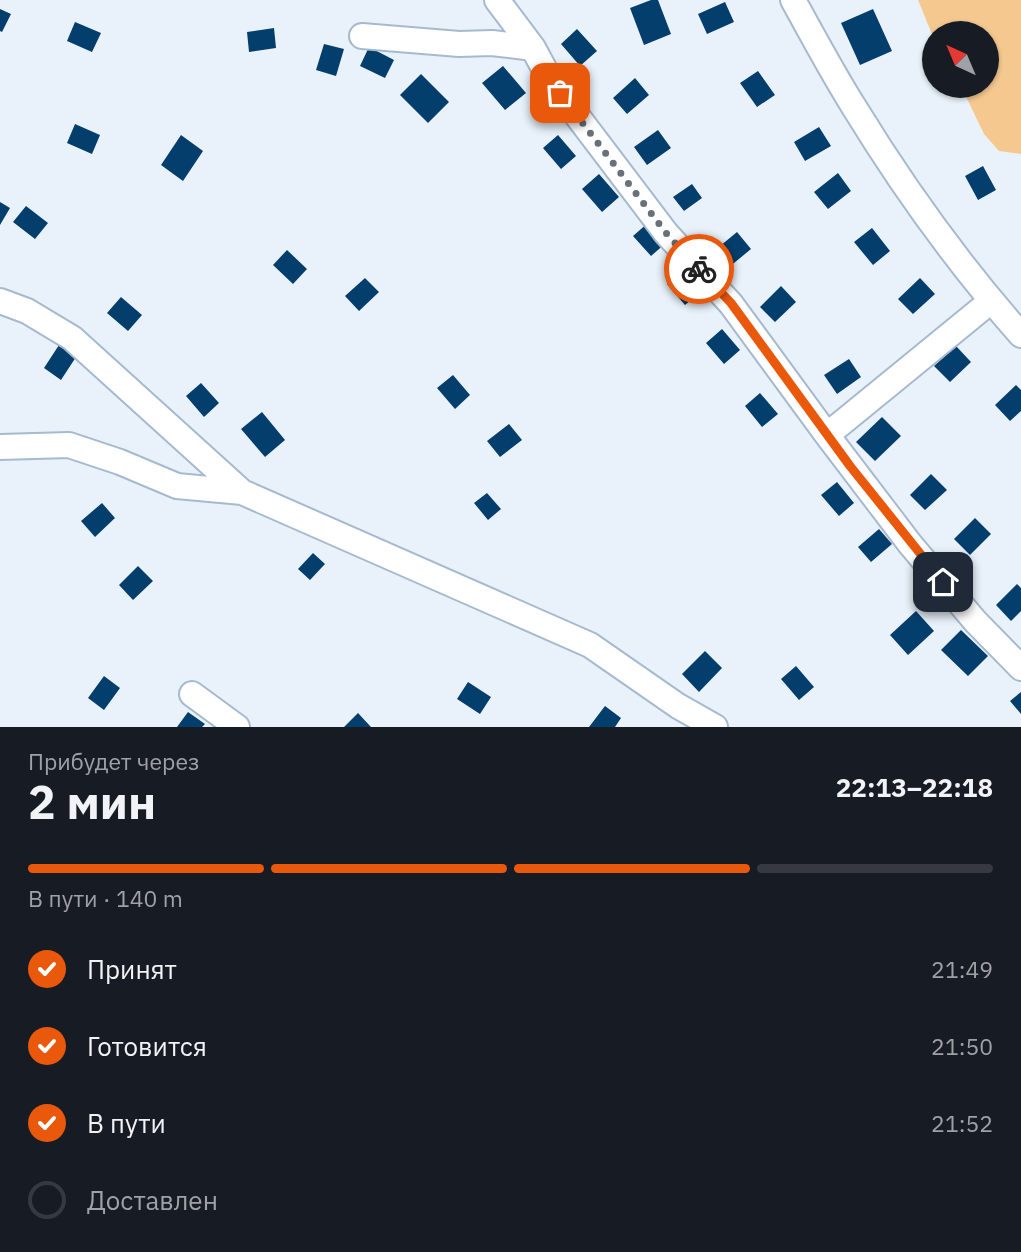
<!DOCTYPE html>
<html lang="ru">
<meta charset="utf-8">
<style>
body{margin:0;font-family:"IBM Plex Sans",sans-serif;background:#20242c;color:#f1f3f6;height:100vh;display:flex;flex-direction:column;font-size:26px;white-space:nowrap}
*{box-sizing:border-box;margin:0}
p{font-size:23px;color:#9ea1a6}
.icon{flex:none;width:38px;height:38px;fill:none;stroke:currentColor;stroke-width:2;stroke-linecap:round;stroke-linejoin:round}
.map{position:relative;height:727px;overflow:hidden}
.sheet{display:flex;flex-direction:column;background:#171b24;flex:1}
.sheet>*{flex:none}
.needle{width:46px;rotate:316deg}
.buttons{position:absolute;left:922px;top:21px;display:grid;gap:14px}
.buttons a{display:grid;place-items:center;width:77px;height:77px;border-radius:50%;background:#171b24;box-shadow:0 2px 5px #0004;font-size:35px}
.pin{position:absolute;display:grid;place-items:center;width:60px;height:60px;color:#fff;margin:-30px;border-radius:14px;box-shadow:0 4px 10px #0006}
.courier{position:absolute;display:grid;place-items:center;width:70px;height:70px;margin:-35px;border:5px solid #ea580c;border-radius:50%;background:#fff;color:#222;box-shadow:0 2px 9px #0007}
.headline em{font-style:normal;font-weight:700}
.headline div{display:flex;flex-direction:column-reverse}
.headline{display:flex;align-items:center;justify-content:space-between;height:119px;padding:0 28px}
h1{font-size:46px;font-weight:700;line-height:52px}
.bar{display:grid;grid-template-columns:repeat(4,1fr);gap:10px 7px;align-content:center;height:84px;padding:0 28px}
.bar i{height:9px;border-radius:5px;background:#363941}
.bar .on{background:#ea580c}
.bar p{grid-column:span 4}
ol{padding:0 28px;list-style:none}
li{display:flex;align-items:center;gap:21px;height:77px}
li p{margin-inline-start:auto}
li .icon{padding:7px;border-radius:50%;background:#ea580c;color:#fff;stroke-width:4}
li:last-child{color:#9ea1a6}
li i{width:38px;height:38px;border:4px solid #363941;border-radius:50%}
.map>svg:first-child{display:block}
.green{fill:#f4c88f}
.building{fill:#043e6d}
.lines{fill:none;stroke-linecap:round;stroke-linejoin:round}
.minor-casing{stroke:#a6bacf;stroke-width:28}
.minor{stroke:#fff;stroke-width:24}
.done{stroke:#687179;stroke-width:7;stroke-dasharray:0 12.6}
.route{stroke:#ea580c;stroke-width:9}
</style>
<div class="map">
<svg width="1021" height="727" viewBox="0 0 1021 727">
<rect width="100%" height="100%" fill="#e9f2fa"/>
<path class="green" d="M918 0H1021V154L999 151 984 134 961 86H987V33H934V39Z"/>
<path class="building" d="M651 0H658L671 34 644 45 630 8Z
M725 2 734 22 707 34 698 14Z
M0 9 11 14 2 32 0 31Z
M873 9 892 51 860 65 841 23Z
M75 22 101 33 92 52 67 41Z
M274 28 276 48 249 52 247 32Z
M577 29 597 51 580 66 561 44Z
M324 44 344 49 336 76 316 70Z
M369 47 394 60 385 78 360 66Z
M503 66 526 93 505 110 482 83Z
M758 71 775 95 757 107 740 83Z
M421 74 449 102 428 123 400 95Z
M635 78 649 95 627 114 613 98Z
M75 124 100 135 92 154 67 143Z
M819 127 831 146 805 161 794 142Z
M658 130 671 148 647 165 634 147Z
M181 135 203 151 183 181 161 165Z
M558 135 576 156 561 169 543 148Z
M983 166 996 190 978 200 965 176Z
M838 173 851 191 828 209 814 192Z
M599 174 619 197 602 212 582 189Z
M692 184 702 198 684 211 673 197Z
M0 202 10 208 0 225Z
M26 206 48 223 35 239 13 222Z
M649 222 666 243 651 256 633 236Z
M872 228 890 251 873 265 854 242Z
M737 232 751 249 728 268 714 251Z
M287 250 307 269 293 284 273 265Z
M683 271 701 292 685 305 667 284Z
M365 278 379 292 359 311 345 296Z
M920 278 935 294 913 314 898 299Z
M781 286 796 302 775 322 760 307Z
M121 297 142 315 128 331 107 313Z
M722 329 740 350 724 364 706 343Z
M59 345 76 357 61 380 44 368Z
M956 346 971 362 950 382 934 366Z
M849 359 861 377 837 394 824 375Z
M453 375 470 395 455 409 437 388Z
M201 383 219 403 204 417 186 396Z
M1016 385 1021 390V411L1010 421 995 405Z
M760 393 778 414 762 427 745 406Z
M262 412 285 440 265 457 241 429Z
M882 417 901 436 875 461 856 442Z
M509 424 522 440 500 457 487 441Z
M931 474 947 490 925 510 910 495Z
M837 482 854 503 839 516 821 495Z
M487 493 501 509 488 520 474 503Z
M102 503 115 518 95 537 81 521Z
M975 518 991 534 970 555 954 539Z
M879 529 892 544 871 562 858 547Z
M313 553 325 564 310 580 298 569Z
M138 566 153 581 133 600 119 585Z
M1017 584 1021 588V611L1011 621 996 605Z
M916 611 934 631 908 655 890 635Z
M961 630 988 656 968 676 941 650Z
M705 651 722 668 699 692 682 674Z
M796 666 814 687 799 700 781 679Z
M104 676 120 688 104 710 88 698Z
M468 682 491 697 480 714 457 699Z
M1021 692V714L1010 701Z
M605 706 621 718 615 727H589Z
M188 712 205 724 202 727H177Z
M358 713 371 727H344Z"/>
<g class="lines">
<g class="minor-casing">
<path id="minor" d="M497 0 533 48 546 72 575 113 666 233 731 304 827 435 910 544 975 621 1021 668
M793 0C813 36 832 72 854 107 903 187 959 265 1021 335
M362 36 459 44 492 43 533 48
M0 301 27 311 72 338 242 492 177 486 120 462 69 445 0 447
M827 435 991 301
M242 492 590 645 678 706 715 727
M192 694 237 727"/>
</g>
<use href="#minor" class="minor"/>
</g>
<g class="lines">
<path class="done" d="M560 93 666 233 699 269"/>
<path class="route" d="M699 269 731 303 850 466 943 582"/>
</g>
</svg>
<div class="buttons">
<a><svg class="needle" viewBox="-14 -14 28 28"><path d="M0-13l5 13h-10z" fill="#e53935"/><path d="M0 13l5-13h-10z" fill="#9ea1a6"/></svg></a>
</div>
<div class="pin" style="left:560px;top:93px;background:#ea580c"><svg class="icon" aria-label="bag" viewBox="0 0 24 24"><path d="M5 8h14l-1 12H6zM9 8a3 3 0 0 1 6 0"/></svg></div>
<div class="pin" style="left:943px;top:582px;background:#1f2937"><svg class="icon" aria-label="home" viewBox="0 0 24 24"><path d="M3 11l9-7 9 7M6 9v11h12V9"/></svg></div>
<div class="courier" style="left:699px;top:269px"><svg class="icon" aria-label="bike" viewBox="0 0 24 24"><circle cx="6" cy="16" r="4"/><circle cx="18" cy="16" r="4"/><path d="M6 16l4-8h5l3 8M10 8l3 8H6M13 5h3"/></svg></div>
</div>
<section class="sheet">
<div class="headline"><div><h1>2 мин</h1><p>Прибудет через</p></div><em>22:13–22:18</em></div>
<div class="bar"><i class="on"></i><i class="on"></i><i class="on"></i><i></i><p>В пути · 140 m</p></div>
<ol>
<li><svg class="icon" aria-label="check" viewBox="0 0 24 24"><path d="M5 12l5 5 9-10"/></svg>Принят<p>21:49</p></li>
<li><svg class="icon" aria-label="check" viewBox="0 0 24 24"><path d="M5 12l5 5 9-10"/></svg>Готовится<p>21:50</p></li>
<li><svg class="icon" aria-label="check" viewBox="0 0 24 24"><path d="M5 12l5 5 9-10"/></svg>В пути<p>21:52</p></li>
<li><i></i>Доставлен</li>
</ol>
</section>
